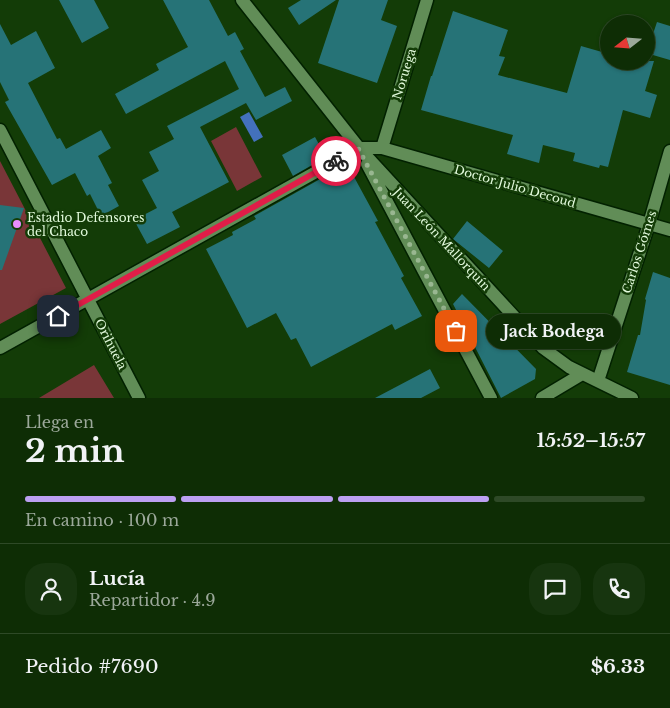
<!DOCTYPE html>
<html lang="es">
<meta charset="utf-8">
<style>
body{margin:0;font-family:"Libre Baskerville",serif;background:#17350f;color:#f1f3f6;height:100vh;display:flex;flex-direction:column;font-size:19px;white-space:nowrap}
*{box-sizing:border-box;margin:0}
p{font-size:16px;color:#9ba89a}
.icon{flex:none;width:28px;height:28px;fill:none;stroke:currentColor;stroke-width:2;stroke-linecap:round;stroke-linejoin:round}
.map{position:relative;height:398px;overflow:hidden}
.drawer{display:flex;flex-direction:column;background:#0e2d05;flex:1}
.drawer>*{flex:none}
.needle{width:32px;rotate:253deg}
.buttons{position:absolute;left:600px;top:15px;display:grid;gap:10px}
.buttons a{display:grid;place-items:center;width:55px;height:55px;border-radius:50%;background:#0e2d05;box-shadow:0 1px 4px #0004,0 0 0 1px #2e4927;font-size:25px}
.pin{position:absolute;display:grid;place-items:center;width:42px;height:42px;color:#fff;margin:-21px;border-radius:10px;box-shadow:0 2px 8px #0006}
.courier{position:absolute;display:grid;place-items:center;width:50px;height:50px;margin:-25px;border:4px solid #e11d48;border-radius:50%;background:#fff;color:#222;box-shadow:0 1px 6px #0007}
.bubble{position:absolute;height:35px;border-radius:18px;background:#0e2d05;box-shadow:0 1px 4px #0004,0 0 0 1px #2e4927;font-size:16px;font-weight:800;line-height:35px;text-align:center}
.overview em{font-style:normal;font-weight:800}
.overview div{display:flex;flex-direction:column-reverse}
.overview{display:flex;align-items:center;justify-content:space-between;height:85px;padding:0 25px}
h1{font-size:32px;font-weight:800;line-height:38px}
.bar{display:grid;grid-template-columns:repeat(4,1fr);gap:8px 5px;align-content:center;height:60px;padding:0 25px}
.bar i{height:6px;border-radius:4px;background:#2e4927}
.bar .selected{background:#bca0f2}
.bar p{grid-column:span 4}
.line{display:flex;align-items:center;gap:12px;padding:0 25px;border-top:1px solid #2e4927}
.line div{flex:1}
.round{display:grid;place-items:center;flex:none;width:52px;height:52px;border-radius:20px;background:#17350f}
.map>svg:first-child{display:block}
.green{fill:#793638}
.water{fill:#4371bc}
.building{fill:#267377}
.lines{fill:none;stroke-linecap:round;stroke-linejoin:round}
.minor-casing{stroke:#022100;stroke-width:15}
.minor{stroke:#618d57;stroke-width:12}
.done{stroke:#99b791;stroke-width:5;stroke-dasharray:0 9}
.route{stroke:#e11d48;stroke-width:6}
.poi-dot{fill:#e98dfe;stroke:#133c07;stroke-width:2}
.labels{text-anchor:middle;dominant-baseline:central;stroke-width:5;stroke-linejoin:round;paint-order:stroke}
.street-label{font-size:12px;fill:#e1f9db;stroke:#133c07}
.poi-label{font-size:12px;fill:#e1f9db;stroke:#133c07;text-anchor:start}
</style>
<div class="map">
<svg width="670" height="398" viewBox="0 0 670 398">
<rect width="100%" height="100%" fill="#133c07"/>
<path class="green" d="M236 127 262 177 237 191 211 141Z
M0 161 66 288 0 324Z
M94 365 114 398H39Z"/>
<path class="water" d="M249 112 263 137 254 142 240 117Z"/>
<path class="building" d="M59 0H94L109 28 82 43Z
M163 0H209L228 36 235 32 244 49 240 51 265 97 285 87 292 101 256 120 246 103 200 127 229 182 172 212 180 227 147 244 134 220 157 208 142 180 159 171 149 152 174 139 167 126 239 89 225 61 126 114 115 94 159 70 156 64 188 47Z
M301 0H336L299 25 288 8Z
M339 0H388L381 20 397 26 377 83 318 63Z
M453 11 508 30 499 56 505 57 498 75 567 93 581 46 609 54V61H654L645 91 657 95 650 118 623 110 608 167 600 165 599 168 573 161 575 153 543 145 539 163 507 154 513 135 421 110 431 76H432Z
M657 22 670 26V60L646 53V35L652 37Z
M0 24 11 45 36 31 55 68 28 83 57 139 60 138 66 149 101 130 111 148 98 156 112 183 108 185 119 206 101 216 90 194 87 196 75 173 52 185 5 102 9 100 0 82Z
M315 137 326 157 293 176 282 155Z
M347 164 378 221 375 222 404 276 401 278 422 316 395 330 392 324 311 367 296 338 291 340 276 313 247 328 206 249 233 235 232 232 256 219 254 216Z
M0 205 24 208 2 270H0Z
M467 221 503 251 489 268 453 239Z
M653 272 670 278V385L627 372 638 335H640L646 300 645 299Z
M462 294 536 369 535 379 501 398 453 304Z
M430 369 440 388 421 398H375Z"/>
<g class="lines">
<g class="minor-casing">
<path id="minor" d="M242 0 359 148 543 348 569 367 632 398
M0 130 139 398
M382 148 427 0
M367 164 491 398
M0 348 359 148H382L670 230
M598 381 649 224 670 151
M542 398 582 374"/>
</g>
<use href="#minor" class="minor"/>
</g>
<g class="lines">
<path class="done" d="M336 161 358 148 456 331"/>
<path class="route" d="M58 316 336 161"/>
</g>
<circle class="poi-dot" cx="17" cy="224" r="5"/>
<g class="labels">
<g class="street-label">
<text transform="translate(404 74) rotate(-73)">Noruega</text>
<text transform="translate(515 186) rotate(16)">Doctor Julio Decoud</text>
<text transform="translate(442 239) rotate(47)">Juan León Mallorquín</text>
<text transform="translate(639 252) rotate(-72)">Carlos Gómes</text>
<text transform="translate(111 344) rotate(63)">Orihuela</text>
</g>
<g class="poi-label">
<text x="27" y="217">Estadio Defensores<tspan x="27" dy="14">del Chaco</tspan></text>
</g>
</g>
</svg>
<div class="buttons">
<a><svg class="needle" viewBox="-14 -14 28 28"><path d="M0-13l5 13h-10z" fill="#e53935"/><path d="M0 13l5-13h-10z" fill="#9ba89a"/></svg></a>
</div>
<div class="pin" style="left:456px;top:331px;background:#ea580c"><svg class="icon" aria-label="bag" viewBox="0 0 24 24"><path d="M5 8h14l-1 12H6zM9 8a3 3 0 0 1 6 0"/></svg></div>
<div class="pin" style="left:58px;top:316px;background:#1f2937"><svg class="icon" aria-label="home" viewBox="0 0 24 24"><path d="M3 11l9-7 9 7M6 9v11h12V9"/></svg></div>
<div class="courier" style="left:336px;top:161px"><svg class="icon" aria-label="bike" viewBox="0 0 24 24"><circle cx="6" cy="16" r="4"/><circle cx="18" cy="16" r="4"/><path d="M6 16l4-8h5l3 8M10 8l3 8H6M13 5h3"/></svg></div>
<div class="bubble" style="left:486px;top:314px;width:135px">Jack Bodega</div>
</div>
<section class="drawer">
<div class="overview"><div><h1>2 min</h1><p>Llega en</p></div><em>15:52–15:57</em></div>
<div class="bar"><i class="selected"></i><i class="selected"></i><i class="selected"></i><i></i><p>En camino · 100 m</p></div>
<div class="line" style="height:90px"><a class="round"><svg class="icon" aria-label="person" viewBox="0 0 24 24"><circle cx="12" cy="8" r="4"/><path d="M4 21q1-7 8-7t8 7"/></svg></a><div><b>Lucía</b><p>Repartidor · 4.9</p></div><a class="round"><svg class="icon" aria-label="chat" viewBox="0 0 24 24"><path d="M4 5h16v11H9l-5 4z"/></svg></a><a class="round"><svg class="icon" aria-label="phone" viewBox="0 0 24 24"><path d="M5 4h4l2 5-3 2q2 4 5 5l2-3 5 2v4C11 20 4 13 5 4z"/></svg></a></div>
<div class="line" style="height:65px"><div>Pedido #7690</div><b>$6.33</b></div>
</section>
